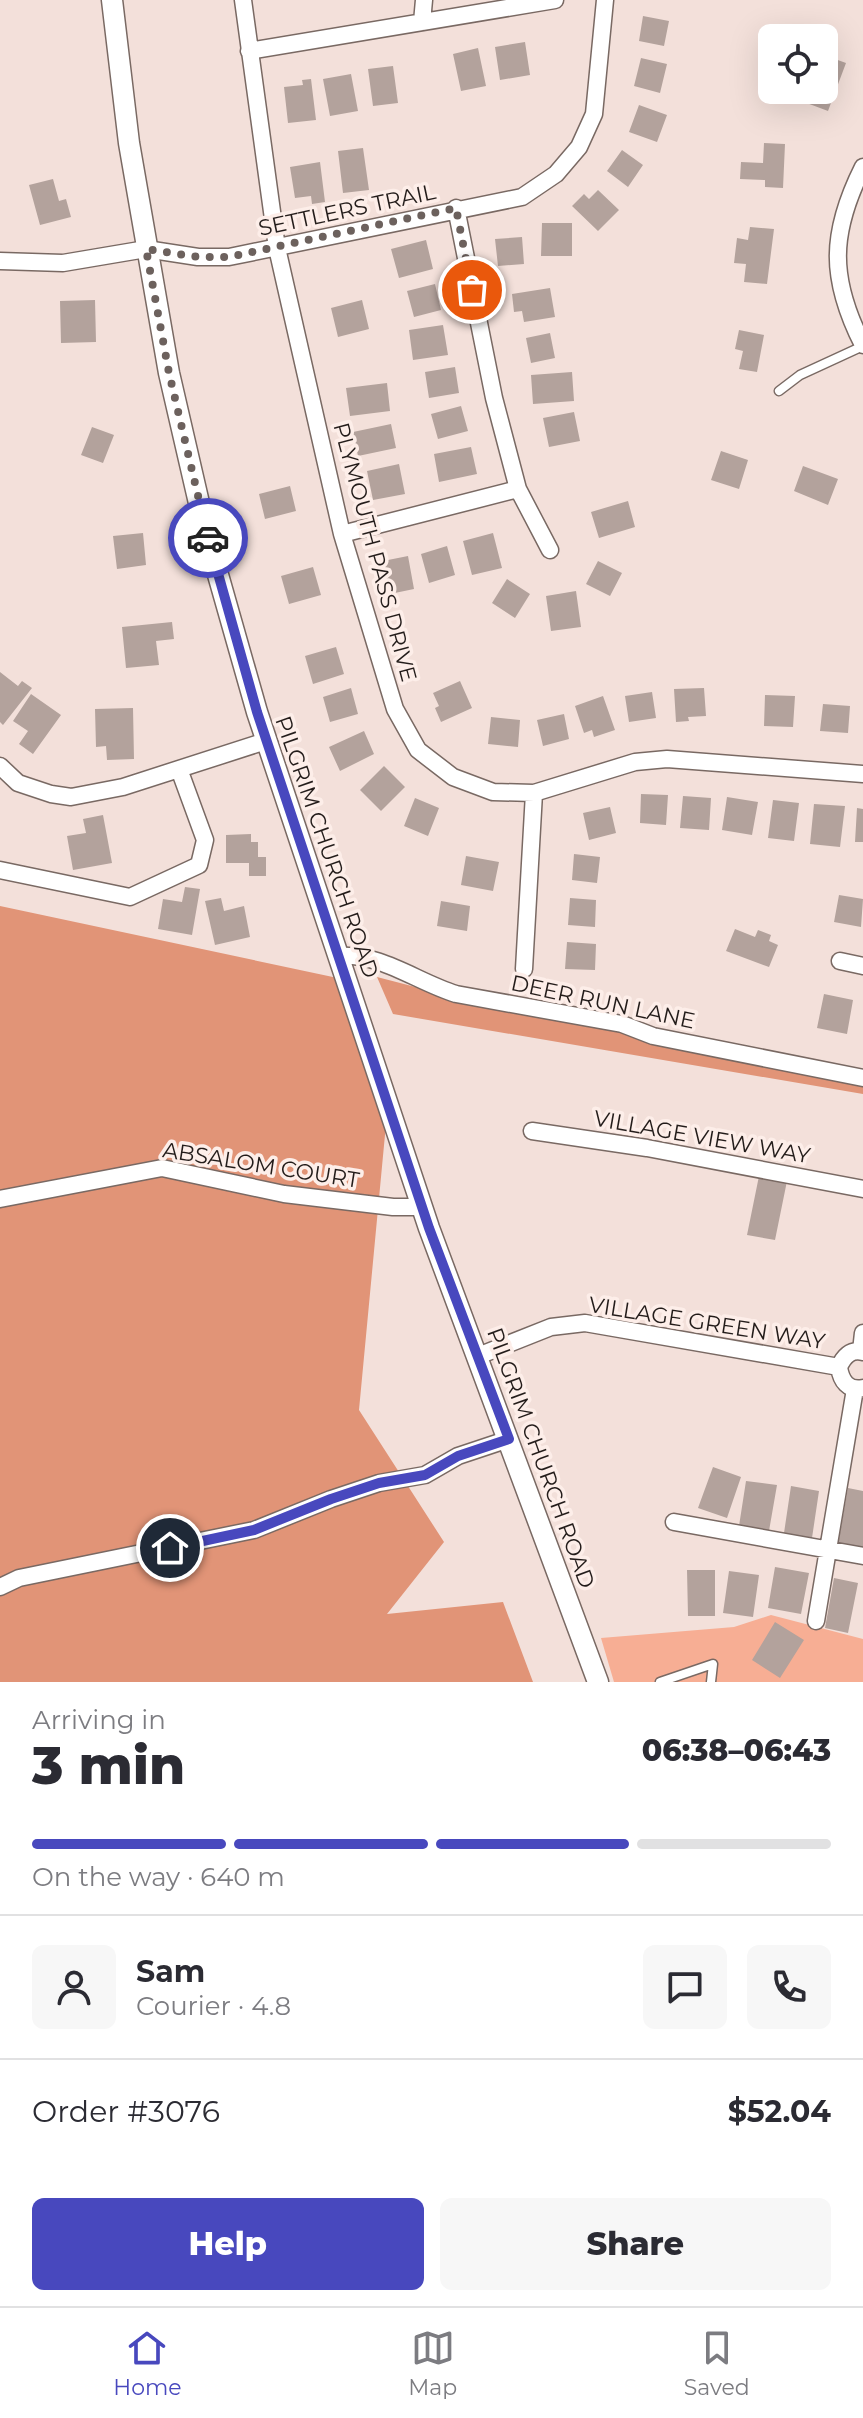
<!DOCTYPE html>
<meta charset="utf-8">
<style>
body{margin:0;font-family:Montserrat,sans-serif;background:#f7f7f7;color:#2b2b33;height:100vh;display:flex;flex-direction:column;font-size:30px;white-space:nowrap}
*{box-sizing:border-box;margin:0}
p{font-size:26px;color:#7c7c81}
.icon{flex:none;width:44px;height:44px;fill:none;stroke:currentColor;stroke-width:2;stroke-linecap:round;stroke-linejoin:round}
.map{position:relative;height:1682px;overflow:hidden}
.panel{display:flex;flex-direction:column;background:#fff;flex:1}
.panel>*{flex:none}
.tools{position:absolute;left:758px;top:24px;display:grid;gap:16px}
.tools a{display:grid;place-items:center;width:80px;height:80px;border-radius:12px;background:#fff;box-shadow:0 8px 32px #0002;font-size:40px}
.pin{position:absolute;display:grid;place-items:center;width:68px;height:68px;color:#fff;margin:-34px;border:4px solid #fff;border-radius:50%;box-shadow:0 2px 8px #0007}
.courier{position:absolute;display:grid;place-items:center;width:80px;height:80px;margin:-40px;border:6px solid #4848be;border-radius:50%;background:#fff;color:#222;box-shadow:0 2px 10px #0007}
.headline em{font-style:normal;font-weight:800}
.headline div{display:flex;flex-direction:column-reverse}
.headline{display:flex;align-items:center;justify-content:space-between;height:136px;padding:0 32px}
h1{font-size:52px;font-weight:800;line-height:60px}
.bar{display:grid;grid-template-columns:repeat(4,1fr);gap:12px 8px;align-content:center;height:96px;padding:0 32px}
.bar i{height:10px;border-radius:6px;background:#e1e1e2}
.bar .selected{background:#4848be}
.bar p{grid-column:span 4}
.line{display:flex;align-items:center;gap:20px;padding:0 32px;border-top:2px solid #e1e1e2}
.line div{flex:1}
.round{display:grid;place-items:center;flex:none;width:84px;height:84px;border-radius:12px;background:#f7f7f7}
.primary-button{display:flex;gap:16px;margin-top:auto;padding:16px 32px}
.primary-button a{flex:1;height:92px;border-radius:12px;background:#4848be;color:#fff;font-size:32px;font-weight:800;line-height:92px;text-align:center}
.primary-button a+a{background:#f7f7f7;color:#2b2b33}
.dock{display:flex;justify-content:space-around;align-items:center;height:112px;border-top:2px solid #e1e1e2;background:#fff;font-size:22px;color:#7c7c81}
.dock a{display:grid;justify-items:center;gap:4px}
.dock .selected{color:#4848be}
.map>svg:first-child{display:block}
.green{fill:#f7ae94}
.forest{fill:#e19477}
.building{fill:#b3a29c}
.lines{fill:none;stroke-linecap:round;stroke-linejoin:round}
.service-casing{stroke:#796963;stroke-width:11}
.minor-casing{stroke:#796963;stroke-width:19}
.tertiary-casing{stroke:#796963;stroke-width:23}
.service{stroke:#fff;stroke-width:8}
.minor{stroke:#fff;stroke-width:16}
.tertiary{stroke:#fff;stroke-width:20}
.done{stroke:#6c615d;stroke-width:8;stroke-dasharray:0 14.4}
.route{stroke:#4848be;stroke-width:10}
.labels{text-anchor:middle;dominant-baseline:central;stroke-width:7;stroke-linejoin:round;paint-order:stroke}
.street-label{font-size:22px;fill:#231c1a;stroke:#fdeee9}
</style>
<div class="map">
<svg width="863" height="1682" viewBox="0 0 863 1682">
<rect width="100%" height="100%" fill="#f3e0da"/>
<path class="green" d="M771 1615 863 1639V1682H614L601 1638 734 1627Z"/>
<path class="forest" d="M0 906 347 980 388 1103 359 1410 444 1542 387 1614 503 1602 533 1682H0Z
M377 977 512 1012 666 1030 863 1071V1094L393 1014Z"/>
<path class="building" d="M643 16 669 21 664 46 639 41Z
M525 42 530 75 500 80 495 47Z
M478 48 486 86 461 91 453 54Z
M824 55 846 63 828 111 780 93 782 90H824Z
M641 58 667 64 660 93 634 86Z
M393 66 398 103 373 106 368 69Z
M351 74 358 111 330 116 323 79Z
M311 79 316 120 288 123 284 87 303 85 302 80Z
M639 105 667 115 657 142 629 132Z
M764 143 785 144 783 188 765 187V180L740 179 741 162 763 163Z
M363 148 369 190 343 193 338 151Z
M622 150 643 165 628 187 607 171Z
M320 162 325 202 312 204 311 196 295 198 290 167Z
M53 179 59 201 66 199 71 217 40 225 29 185Z
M598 190 619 210 598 231 572 206 584 194 589 199Z
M542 223H572V256H541Z
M750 227 774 229 767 284 744 282 746 264 734 263 737 238 748 240Z
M522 237 524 264 498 266 495 239Z
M426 240 433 269 399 278 391 249Z
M435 284 441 310 414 317 407 291Z
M550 288 555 317 524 322 522 311 514 312 512 294Z
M95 300 96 342 61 343 60 301Z
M362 300 369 329 338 337 331 308Z
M443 325 448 355 413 360 409 330Z
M739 330 764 335 757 372 739 369 743 351 735 349Z
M550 333 555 358 531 363 526 338Z
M455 367 459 393 429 398 425 372Z
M572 372 574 401 533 404 531 375Z
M387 383 390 411 350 416 346 388Z
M461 406 468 431 438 439 431 414Z
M574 412 580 441 549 447 543 418Z
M391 424 396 448 358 456 353 432Z
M92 427 114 435 103 463 81 455Z
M471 447 477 474 439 482 434 454Z
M721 451 748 460 739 489 711 480Z
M399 464 405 494 373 500 367 471Z
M803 466 838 479 828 505 794 491Z
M290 486 296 511 265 519 259 494Z
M628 501 635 527 599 538 591 512Z
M143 533 146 565 117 569 113 536Z
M493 533 502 568 472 575 463 541Z
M447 546 455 575 429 583 421 554Z
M408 556 414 589 385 595 378 562Z
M598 561 622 573 610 596 586 584Z
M313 567 321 595 289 604 281 576Z
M507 579 530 594 515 618 492 603Z
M576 591 581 627 551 631 546 596Z
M172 622 174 639 156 641 159 665 126 668 122 627Z
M336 647 344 674 313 684 305 656Z
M0 672 18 686 22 681 32 688 3 725 0 722Z
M460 681 472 708 441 722 435 708 439 706 433 693Z
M351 688 358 714 330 722 323 697Z
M704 688 706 716 688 717 689 721 676 722 674 689Z
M652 692 656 718 629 722 625 696Z
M31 694 61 715 33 754 19 744 28 731 13 721Z
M765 695 795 696 793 727 764 726Z
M603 696 615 730 594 737 592 730 584 733 575 706Z
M823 704 850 706 848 733 820 731Z
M133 708 134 759 107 760 106 746 96 747 95 709Z
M564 714 569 739 543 746 537 720Z
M491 717 520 720 518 747 488 744Z
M364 731 374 754 340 771 329 747Z
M384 766 405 787 381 811 360 790Z
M641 794 668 795 666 825 640 823Z
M683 796 711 798 709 830 680 828Z
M727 797 758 802 752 835 722 830Z
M415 798 439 808 428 836 404 826Z
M773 800 799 803 794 841 768 838Z
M814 804 845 806 840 847 810 844Z
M610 807 616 833 589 840 583 813Z
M857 808 863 809V842H855Z
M103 815 112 863 73 870 67 836 86 833 83 819Z
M251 834V842H258V857H266V876H249V863H226V835Z
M574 854 600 857 597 883 572 880Z
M466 856 499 862 493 891 461 885Z
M185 887 200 889 192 935 158 929 163 899 182 902Z
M839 895 863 899 861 927 834 922Z
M221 898 224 911 244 906 250 937 215 945 205 901Z
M570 898 596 900 595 927 568 925Z
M441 901 470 906 467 931 437 926Z
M735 929 755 937 758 930 771 935 769 941 778 945 769 967 726 951Z
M567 942 596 944 595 970 565 969Z
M824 994 853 1000 847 1034 817 1028Z
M759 1176 787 1181 775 1240 747 1235Z
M713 1467 741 1477 727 1518 698 1508Z
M746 1481 777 1485 769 1531 739 1526Z
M791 1486 819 1491 812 1538 784 1533Z
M848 1488 863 1491V1549L838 1544Z
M775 1567 809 1573 801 1614 768 1608Z
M687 1570H715V1616H688Z
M729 1571 759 1575 753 1617 723 1613Z
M834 1578 858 1583 848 1633 825 1628Z
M775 1622 804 1640 780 1678 752 1660Z"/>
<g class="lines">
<g class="service-casing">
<path id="service" d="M779 391 800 375 863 346
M660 1682 713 1664 711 1682"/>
</g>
<g class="minor-casing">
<path id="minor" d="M243 0 277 248 342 534 395 709 418 750 453 777 493 792 534 793 635 762 667 759 863 774
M422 22 424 0
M249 51 555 0
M863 167C830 233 829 278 863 345
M456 208 494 398 518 489 550 550
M0 261 63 263 146 249 198 257H229L522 197 556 174 579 147 594 114 605 0
M342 534 518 489
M0 766 18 783 51 794 71 797 123 787 266 741
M0 870 130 897 199 865 205 840 179 769
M339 956C381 953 417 982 456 994L622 1024 653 1036 863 1078
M840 961 863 966
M524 969 534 793
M532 1131 647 1148 863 1189
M0 1199 162 1168 284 1194 393 1207H422
M861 1351 863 1333
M863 1352C851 1349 844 1356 839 1367 841 1381 848 1391 863 1388
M478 1356 551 1327 585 1323 839 1367
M674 1522 863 1556
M0 1587 19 1578 254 1530 331 1499 379 1483 425 1475 458 1456 509 1439
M816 1621 855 1389"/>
</g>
<g class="tertiary-casing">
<path id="tertiary" d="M112 0 129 143 169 373 205 529 257 712 429 1228 598 1682"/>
</g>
<use href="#service" class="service"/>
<use href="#minor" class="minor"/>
<use href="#tertiary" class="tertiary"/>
</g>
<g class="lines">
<path class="done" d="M208 538 169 373 146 249 198 257H229L456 208 472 290"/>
<path class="route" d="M170 1548 254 1530 331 1499 379 1483 425 1475 458 1456 509 1439 429 1228 257 712 208 538"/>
</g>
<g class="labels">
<g class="street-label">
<text transform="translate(347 210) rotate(-12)">SETTLERS TRAIL</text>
<text transform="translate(375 552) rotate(75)">PLYMOUTH PASS DRIVE</text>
<text transform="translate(327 847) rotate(71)">PILGRIM CHURCH ROAD</text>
<text transform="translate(603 1002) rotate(12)">DEER RUN LANE</text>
<text transform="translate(702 1137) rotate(10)">VILLAGE VIEW WAY</text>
<text transform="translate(261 1165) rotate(9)">ABSALOM COURT</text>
<text transform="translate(707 1323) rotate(9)">VILLAGE GREEN WAY</text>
<text transform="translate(541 1458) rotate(70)">PILGRIM CHURCH ROAD</text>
</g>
</g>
</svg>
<div class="tools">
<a><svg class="icon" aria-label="locate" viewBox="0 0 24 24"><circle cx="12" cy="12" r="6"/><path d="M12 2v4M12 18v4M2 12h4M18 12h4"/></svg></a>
</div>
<div class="pin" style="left:472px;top:290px;background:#ea580c"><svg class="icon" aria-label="bag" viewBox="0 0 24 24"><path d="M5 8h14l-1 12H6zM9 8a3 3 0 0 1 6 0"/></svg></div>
<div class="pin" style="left:170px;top:1548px;background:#1f2937"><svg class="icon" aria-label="home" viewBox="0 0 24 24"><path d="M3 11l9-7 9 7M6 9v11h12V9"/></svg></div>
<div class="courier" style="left:208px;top:538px"><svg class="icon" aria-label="car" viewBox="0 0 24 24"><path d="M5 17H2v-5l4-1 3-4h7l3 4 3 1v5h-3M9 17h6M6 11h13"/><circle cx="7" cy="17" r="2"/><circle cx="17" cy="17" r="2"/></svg></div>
</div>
<section class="panel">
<div class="headline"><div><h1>3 min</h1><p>Arriving in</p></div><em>06:38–06:43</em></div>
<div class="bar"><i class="selected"></i><i class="selected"></i><i class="selected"></i><i></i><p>On the way · 640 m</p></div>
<div class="line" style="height:144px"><a class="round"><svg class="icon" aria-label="person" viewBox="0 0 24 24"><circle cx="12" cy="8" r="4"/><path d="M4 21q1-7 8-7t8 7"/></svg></a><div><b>Sam</b><p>Courier · 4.8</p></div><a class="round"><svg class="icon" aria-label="chat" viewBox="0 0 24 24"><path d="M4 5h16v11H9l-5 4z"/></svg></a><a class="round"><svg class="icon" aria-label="phone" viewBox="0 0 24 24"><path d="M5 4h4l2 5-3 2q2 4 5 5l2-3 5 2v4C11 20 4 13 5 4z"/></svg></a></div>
<div class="line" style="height:104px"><div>Order #3076</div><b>$52.04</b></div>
<div class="primary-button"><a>Help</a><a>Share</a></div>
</section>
<nav class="dock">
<a class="selected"><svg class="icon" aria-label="home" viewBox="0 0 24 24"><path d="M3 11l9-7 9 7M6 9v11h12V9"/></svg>Home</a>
<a><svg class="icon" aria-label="map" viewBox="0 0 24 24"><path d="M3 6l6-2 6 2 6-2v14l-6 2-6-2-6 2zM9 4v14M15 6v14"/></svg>Map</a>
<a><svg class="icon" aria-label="saved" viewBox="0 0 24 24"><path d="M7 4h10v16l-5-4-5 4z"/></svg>Saved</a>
</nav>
